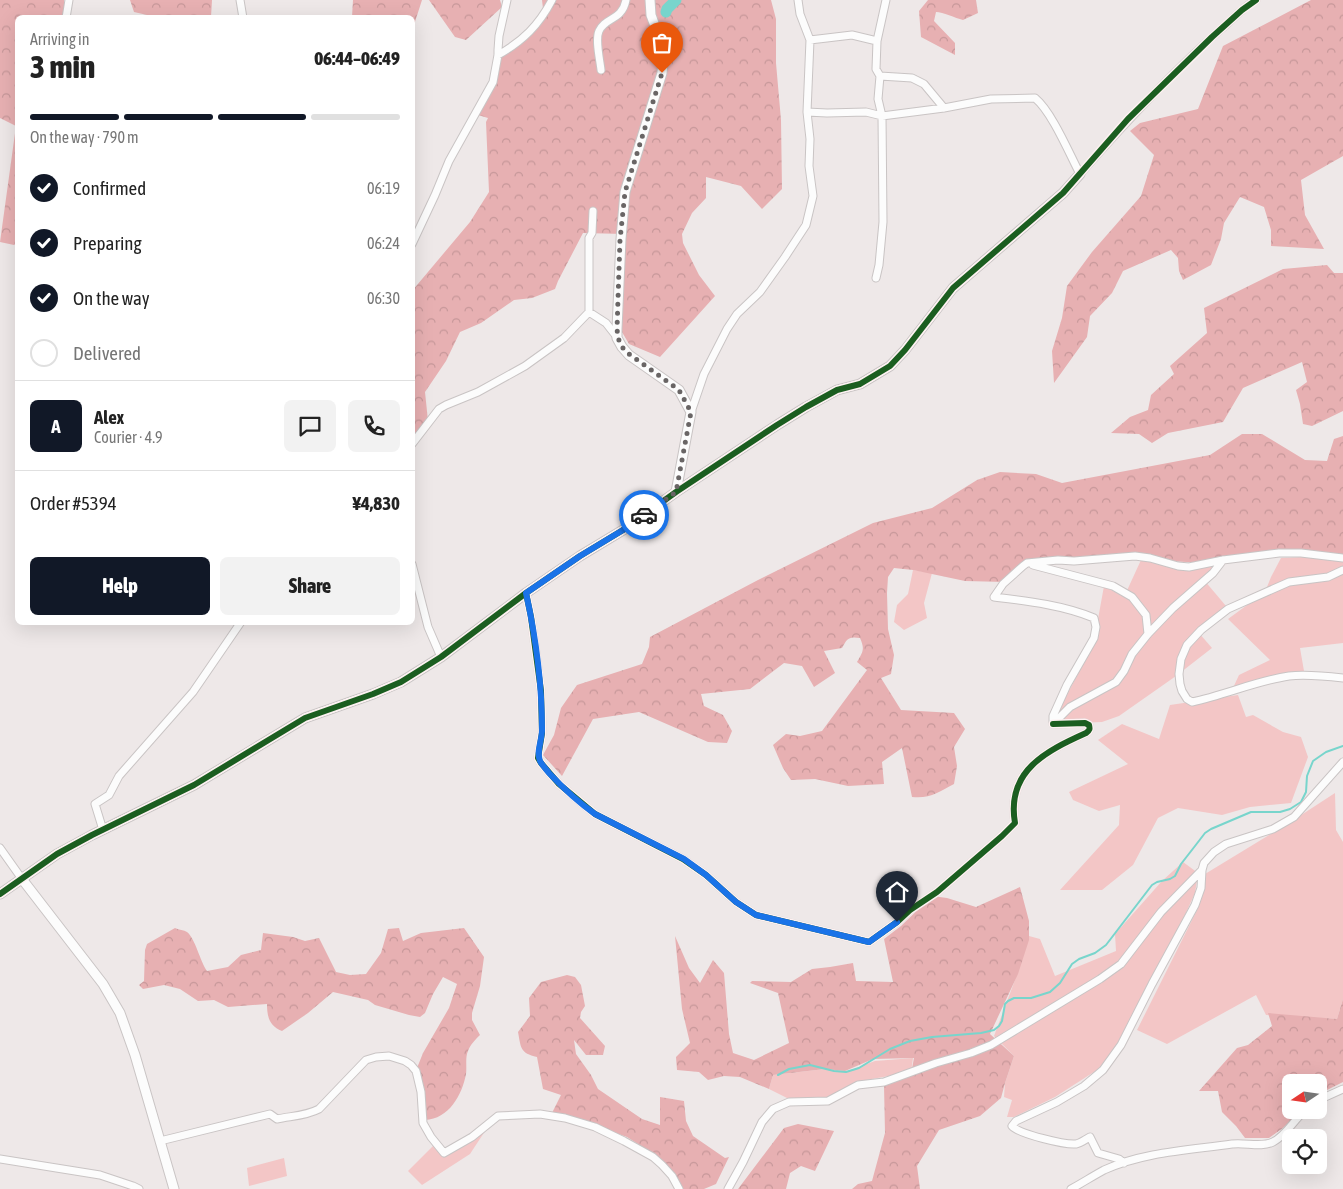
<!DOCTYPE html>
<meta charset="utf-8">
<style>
body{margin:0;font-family:"Asap Condensed",sans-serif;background:#f2f2f2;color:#222;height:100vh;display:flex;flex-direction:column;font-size:19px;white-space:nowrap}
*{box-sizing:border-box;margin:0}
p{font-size:16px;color:#767676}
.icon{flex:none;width:28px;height:28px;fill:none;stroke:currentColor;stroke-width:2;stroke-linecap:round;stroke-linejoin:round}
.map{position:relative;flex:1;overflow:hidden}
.panel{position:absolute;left:15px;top:15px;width:400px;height:610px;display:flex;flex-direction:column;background:#fff;border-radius:8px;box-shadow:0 5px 20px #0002}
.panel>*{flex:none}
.needle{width:32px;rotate:257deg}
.controls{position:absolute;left:1282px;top:1074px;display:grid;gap:10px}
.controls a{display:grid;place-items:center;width:45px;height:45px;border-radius:8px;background:#fff;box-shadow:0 5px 20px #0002;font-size:25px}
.pin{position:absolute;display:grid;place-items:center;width:42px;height:42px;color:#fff;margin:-51px -21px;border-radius:50% 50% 50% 0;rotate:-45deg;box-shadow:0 0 5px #0007}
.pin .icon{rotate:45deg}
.courier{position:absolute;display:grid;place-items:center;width:50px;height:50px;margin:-25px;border:4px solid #1a73e8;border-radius:50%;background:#fff;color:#222;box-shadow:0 1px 6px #0007}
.overview em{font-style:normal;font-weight:800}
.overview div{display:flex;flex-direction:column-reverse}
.overview{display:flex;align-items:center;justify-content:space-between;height:85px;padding:0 15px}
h1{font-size:32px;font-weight:800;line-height:38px}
.bar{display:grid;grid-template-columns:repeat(4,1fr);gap:8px 5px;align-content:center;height:60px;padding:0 15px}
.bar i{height:6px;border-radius:4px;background:#e0e0e0}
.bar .active{background:#111827}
.bar p{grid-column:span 4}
.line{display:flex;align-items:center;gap:12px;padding:0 15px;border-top:1px solid #e0e0e0}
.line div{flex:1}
.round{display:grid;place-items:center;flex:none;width:52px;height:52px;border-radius:8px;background:#f2f2f2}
ol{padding:0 15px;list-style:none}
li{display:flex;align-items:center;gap:15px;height:55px}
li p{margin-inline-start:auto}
li .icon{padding:5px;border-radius:50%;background:#111827;color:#fff;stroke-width:4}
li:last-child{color:#767676}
li i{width:28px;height:28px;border:2px solid #e0e0e0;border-radius:50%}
.cta{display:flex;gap:10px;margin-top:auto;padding:10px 15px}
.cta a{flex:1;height:58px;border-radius:8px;background:#111827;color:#fff;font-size:20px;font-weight:800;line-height:58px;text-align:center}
.cta a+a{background:#f2f2f2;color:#222}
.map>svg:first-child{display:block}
.green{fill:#f3c6c6}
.forest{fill:url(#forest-crowns)}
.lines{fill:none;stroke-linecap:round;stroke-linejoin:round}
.stream{stroke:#78d5cc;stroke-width:2}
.river{stroke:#78d5cc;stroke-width:11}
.minor-casing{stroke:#c9c4c4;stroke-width:9}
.tertiary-casing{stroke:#c9c4c4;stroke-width:11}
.minor{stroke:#fcfcfc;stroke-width:7}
.tertiary{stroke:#fcfcfc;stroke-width:9}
.cycleway-casing{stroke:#fef2f2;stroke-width:9}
.cycleway{stroke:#1b5e20;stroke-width:6}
.done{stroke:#696565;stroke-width:5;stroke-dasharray:0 9}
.route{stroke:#1a73e8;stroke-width:6}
</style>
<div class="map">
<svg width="1343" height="1189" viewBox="0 0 1343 1189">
<defs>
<pattern id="forest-crowns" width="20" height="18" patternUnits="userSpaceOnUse" patternTransform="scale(1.25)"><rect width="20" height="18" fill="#e7b0b2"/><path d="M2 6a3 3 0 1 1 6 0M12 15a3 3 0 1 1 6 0" fill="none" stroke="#c69799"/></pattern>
</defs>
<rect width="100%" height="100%" fill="#eee8e8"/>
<path class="green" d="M1326 556 1343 557V643L1300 648 1304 671 1283 673 1233 688 1239 675 1270 660 1228 619 1265 592 1271 577 1281 558Z
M1141 560 1183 566 1220 564 1204 580 1226 606 1199 633 1212 648 1176 676 1119 716 1102 722 1053 724V721L1098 636V619L1104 586 1124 597Z
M913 570 932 573 924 603 927 618 904 630 894 622 897 605 908 594Z
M1238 695 1246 717 1253 715 1283 732 1301 737 1308 757 1291 803 1250 807 1222 815 1178 808 1158 818 1133 865 1102 890H1060L1119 825 1120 805 1099 811 1073 800 1069 792 1128 764 1098 740 1122 724 1159 739 1170 705Z
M1335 793 1336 830 1343 842V999L1337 1019 1266 1015 1256 995 1167 1044 1137 1030 1198 908 1205 874 1292 821Z
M1183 862 1198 873 1195 893 1133 1029 1097 1070 1055 1097 1014 1117H1007L1012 1100 1004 1097 1005 1083 1014 1056 994 1036 1015 980 1029 936 1040 939 1055 976 1116 951 1115 934 1162 881Z
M913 1058 911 1072 855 1082 826 1099 787 1098 769 1089 773 1075 825 1069 848 1071 875 1061Z
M491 1122 470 1154 422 1185 408 1171 435 1144 445 1153Z
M284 1158 287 1176 249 1186 247 1168Z"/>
<path class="forest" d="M0 0H64L66 17 18 18V242L14 245 0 242 16 126 0 118Z
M130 0H212L211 17H147V15L134 12Z
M353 0H422L413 28 412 18 352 17Z
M429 0H500L502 7 466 40 455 37Z
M542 0H771L776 19V63L781 120 782 189 762 209 741 186 706 177V198L692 213 682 234 683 243 699 275 715 296 660 357 629 344 622 332 623 234 583 233 558 281 555 289 532 298 514 300 481 323 460 332 446 361 425 392 428 421 412 442V291L470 222 489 192 486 122 488 118 478 115 503 52 544 17Z
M928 0H976L978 13 963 20C955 18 943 12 936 12L934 21 955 43V55L921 37 919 11Z
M1311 0H1343V156L1301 180 1305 215 1324 249 1271 246V230L1264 207 1240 197 1224 223 1221 239 1211 265 1183 280 1179 271 1178 258 1171 250 1123 271 1112 293 1090 316 1087 337 1054 383 1052 351 1062 318 1067 286 1092 252 1141 196 1154 155 1130 131 1140 123 1198 109 1223 46Z
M1327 265 1334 273H1343V411L1312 426 1303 424 1300 404 1296 390 1307 382 1302 362 1243 388 1223 422 1168 433 1152 443 1139 434 1111 433 1130 417 1148 410 1151 395 1174 374 1170 366 1207 333 1204 308 1283 269Z
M1242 434H1262L1305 460 1327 461 1334 439 1343 436V557L1294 551 1206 563 1110 558 1035 562 1005 582 965 581 913 570 894 568 888 577 887 593 888 629 894 655 891 674 881 678 901 710 954 713 965 729 954 747 957 766 954 784C939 792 930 799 912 797L902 748 882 762 884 784 848 786 815 779 791 780 783 768 773 745 786 734 800 736 822 731 867 670 857 662C863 652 865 649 860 638 848 636 847 639 842 648L824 651 835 673 814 687 802 666 784 663 750 689 701 694 704 706 723 715 732 731 727 743 708 742 639 712 593 719 562 776 543 755 554 735 561 708 577 685 642 664 649 647 650 637 758 580 873 523 932 508 977 480 1000 472 1036 474 1062 483 1210 455Z
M1020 887 1029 921V940L1018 974 990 1034 1014 1056 1005 1083 1001 1098 980 1116 939 1130 917 1166 920 1189H852L858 1184 872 1181 885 1133 884 1085 911 1074 914 1058 873 1059 845 1071 825 1069 773 1075 769 1089 740 1077 724 1076 708 1080 699 1072 677 1070 676 1057 690 1043 682 1009 675 936 689 968 700 983 713 960 724 973 729 1034 733 1053 754 1060 789 1043 778 993 750 983 752 981 791 982 812 969 830 967 853 963 856 981 893 982 884 939 901 926 932 896 947 898 976 907Z
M175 928C179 930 184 930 187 932 195 938 200 961 207 971L228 967 241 955 261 950 263 933 293 937 305 941 319 938 336 972 350 975 366 974 381 953 388 929 399 928 403 941 421 933 464 928 484 957 480 986 472 1013V1020L480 1035C476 1039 470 1045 468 1051 465 1057 467 1067 466 1074 462 1095 449 1119 425 1120L417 1068 423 1053 449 1008 457 984 443 977 433 994 425 1013 420 1017 409 1015 375 1005 368 1000 333 992 308 1013 282 1031C269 1026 267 1016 267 1004L228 1007 214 1000 198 1001 180 989 164 985 143 989 139 985 144 981 145 950 147 944Z
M567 975 575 977 581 985 585 1006 581 1012 580 1018 605 1046 603 1055H586L574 1040 576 1054 591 1075 598 1089 642 1119 660 1125V1097L684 1101 686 1121 693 1136 725 1158 729 1157 716 1184 704 1189H683L670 1171 638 1144 627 1137 573 1118 551 1115 561 1095 543 1089 537 1057C520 1053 521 1048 518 1032L530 1016 529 998 541 982Z
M1343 999V1082L1319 1094V1082H1291V1110H1301L1283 1128 1269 1138H1245L1236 1126 1222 1112 1218 1091H1199L1237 1048 1248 1045 1272 1026 1268 1013 1337 1019Z
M798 1124 834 1131 815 1171 801 1166 790 1173 786 1189H738L784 1128Z"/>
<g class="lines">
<path class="stream" d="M778 1075 789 1069 810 1065 834 1071 846 1072 859 1068 890 1049 910 1041 932 1037 981 1033 994 1030 999 1026 1002 1021 1005 1004 1008 1001 1014 998H1031L1050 992 1060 983 1072 964 1079 959 1095 953 1106 945 1152 885 1157 882 1170 879 1175 876 1181 864 1195 846 1205 833 1211 829 1251 812H1280L1290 809 1301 802 1306 792 1307 776 1313 761 1326 752 1343 746"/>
<path class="river" d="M666 12 667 9 676 0"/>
<g class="minor-casing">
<path id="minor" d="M240 0 243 18
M66 18 69 0
M810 40 852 35 877 41
M498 55C523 41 539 25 552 0
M601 70C600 60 595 40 599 31 605 17 622 21 626 0
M880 76 912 78 924 84 944 108
M807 112 827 113 866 112 882 116 944 108 991 99 1035 98C1052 112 1069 153 1080 174 1125 123 1170 74 1221 29 1232 20 1243 7 1256 0
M412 244 435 195 449 161 493 82 498 55V50L499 36 507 0
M876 278 879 265 883 222 882 116 878 99 880 76 876 69 877 41 886 0
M589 312 606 323 617 337
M691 412 704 374 727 329 737 314 760 292 785 257 806 225 813 196 809 166 810 139 807 112 810 40 800 14 798 0
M412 444 439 409 446 405 478 392 525 366 564 338 589 312V238L592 233 593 211
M412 564 428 627 441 657
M1033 565 1113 586 1132 597 1146 615 1148 634
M1343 570 1328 577 1289 582 1228 609 1201 630 1187 645 1181 659 1179 674 1180 684 1182 691 1187 699 1192 702C1225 695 1256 681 1289 676 1307 674 1325 676 1343 678
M526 593 531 617 541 691 542 733 538 758 541 763 559 784 595 814 683 859 706 875 736 902 756 915 869 942 897 922 910 910 937 892 1002 836 1015 823C1006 771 1046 751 1086 733 1090 730 1090 729 1089 725L1085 723 1053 724
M1053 724V716L1067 685 1094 638 1096 627 1094 618C1063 605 1027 601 994 597L1003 584 1023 566 1027 563 1058 560 1074 561 1135 556 1150 558 1178 566 1189 567 1223 560 1279 553H1301L1343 558
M1053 724 1070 707 1116 682 1124 671 1132 654 1148 634 1173 608 1213 573 1223 560
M103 830 95 804 109 795 119 776 193 692 241 622
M0 848 22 879
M1319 1101 1323 1098 1343 1089
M160 1141 270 1114 277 1119C291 1116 306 1116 319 1109L366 1060 376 1057 389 1056 405 1061 411 1065 416 1071 421 1092 423 1123 431 1137 444 1153 472 1137 498 1116 540 1114 565 1118 595 1127 624 1141 653 1157 662 1165 672 1176 679 1189
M0 1159 100 1175 133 1186 139 1189
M1124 1163 1119 1159 1098 1153 1090 1137C1086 1139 1081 1143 1076 1144 1065 1145 1019 1134 1012 1126L1016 1121 1057 1102 1084 1086 1103 1070 1121 1045 1152 984 1195 905 1201 888 1202 870 1204 863 1214 852 1226 844 1273 829 1294 817 1343 762
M728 1189 743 1162 762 1122 773 1109 789 1102 828 1101 858 1085 884 1082 936 1063 971 1053 991 1045 1100 979 1121 964 1161 912 1202 870
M1071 1189C1082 1183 1093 1176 1104 1170 1143 1152 1190 1150 1232 1144 1245 1142 1261 1148 1273 1142 1287 1135 1294 1119 1306 1110"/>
</g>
<g class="tertiary-casing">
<path id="tertiary" d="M650 0 651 15 664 51 662 73 625 192 621 239 617 329V338L622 347 629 355 679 390 691 412 676 492
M22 879 103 984 120 1013 135 1055 174 1189
M0 894 57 854 92 835 194 785 305 718 373 694 401 682 441 657 526 593 580 556 623 530 676 492 777 425 806 407 837 390 860 384 890 366 905 350 953 288 1063 193 1080 174"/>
</g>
<use href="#minor" class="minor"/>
<use href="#tertiary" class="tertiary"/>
<g class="cycleway-casing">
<path id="cycleway" d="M526 593 531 617 541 691 542 733 538 758 541 763 559 784 595 814 683 859 706 875 736 902 756 915 869 942 897 922 910 910 937 892 1002 836 1015 823C1006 771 1046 751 1086 733 1090 730 1090 729 1089 725L1085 723 1053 724
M0 894 57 854 92 835 194 785 305 718 373 694 401 682 441 657 526 593 580 556 623 530 676 492 777 425 806 407 837 390 860 384 890 366 905 350 953 288 1063 193 1128 119 1212 37 1242 10 1256 0"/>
</g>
<use href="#cycleway" class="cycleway"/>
</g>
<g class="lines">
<path class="done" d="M644 515 676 492 691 412 679 390 629 354 622 347 618 338 617 329 620 240 625 192 662 73"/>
<path class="route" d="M644 515 623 530 580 556 526 593C536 638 542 684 542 730 542 740 536 752 540 761 542 765 546 769 549 773 563 788 578 802 595 814L684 859 706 875 736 902 756 915 869 942 897 922"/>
</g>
</svg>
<div class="controls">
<a><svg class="needle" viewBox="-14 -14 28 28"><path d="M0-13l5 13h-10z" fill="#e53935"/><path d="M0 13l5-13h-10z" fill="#767676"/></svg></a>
<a><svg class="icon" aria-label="locate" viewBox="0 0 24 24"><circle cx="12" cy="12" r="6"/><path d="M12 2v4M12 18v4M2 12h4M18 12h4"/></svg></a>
</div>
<div class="pin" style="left:662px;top:73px;background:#ea580c"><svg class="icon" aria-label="bag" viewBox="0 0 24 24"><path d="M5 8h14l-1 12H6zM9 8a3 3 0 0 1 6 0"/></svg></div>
<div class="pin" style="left:897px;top:922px;background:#1f2937"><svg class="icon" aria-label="home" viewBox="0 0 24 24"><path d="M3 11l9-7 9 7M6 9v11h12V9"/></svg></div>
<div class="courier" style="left:644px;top:515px"><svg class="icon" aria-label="car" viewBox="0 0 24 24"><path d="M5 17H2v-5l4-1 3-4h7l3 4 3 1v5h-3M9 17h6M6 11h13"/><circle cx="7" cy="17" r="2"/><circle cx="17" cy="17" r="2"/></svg></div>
<section class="panel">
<div class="overview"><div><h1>3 min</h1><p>Arriving in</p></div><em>06:44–06:49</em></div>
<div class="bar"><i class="active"></i><i class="active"></i><i class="active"></i><i></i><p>On the way · 790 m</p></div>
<ol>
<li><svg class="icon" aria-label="check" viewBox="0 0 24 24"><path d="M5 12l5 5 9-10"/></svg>Confirmed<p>06:19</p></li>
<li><svg class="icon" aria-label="check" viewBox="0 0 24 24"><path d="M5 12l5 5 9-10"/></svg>Preparing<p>06:24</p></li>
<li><svg class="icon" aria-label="check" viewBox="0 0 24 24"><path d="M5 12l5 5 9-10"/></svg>On the way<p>06:30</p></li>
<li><i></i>Delivered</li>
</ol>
<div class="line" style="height:90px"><b class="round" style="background:#111827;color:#fff">A</b><div><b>Alex</b><p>Courier · 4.9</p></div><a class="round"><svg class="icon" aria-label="chat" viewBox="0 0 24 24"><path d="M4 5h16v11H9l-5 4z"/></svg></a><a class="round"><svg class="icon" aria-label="phone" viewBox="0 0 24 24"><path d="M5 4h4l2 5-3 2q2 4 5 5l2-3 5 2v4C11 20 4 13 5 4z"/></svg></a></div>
<div class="line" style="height:65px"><div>Order #5394</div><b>¥4,830</b></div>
<div class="cta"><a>Help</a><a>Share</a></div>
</section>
</div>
